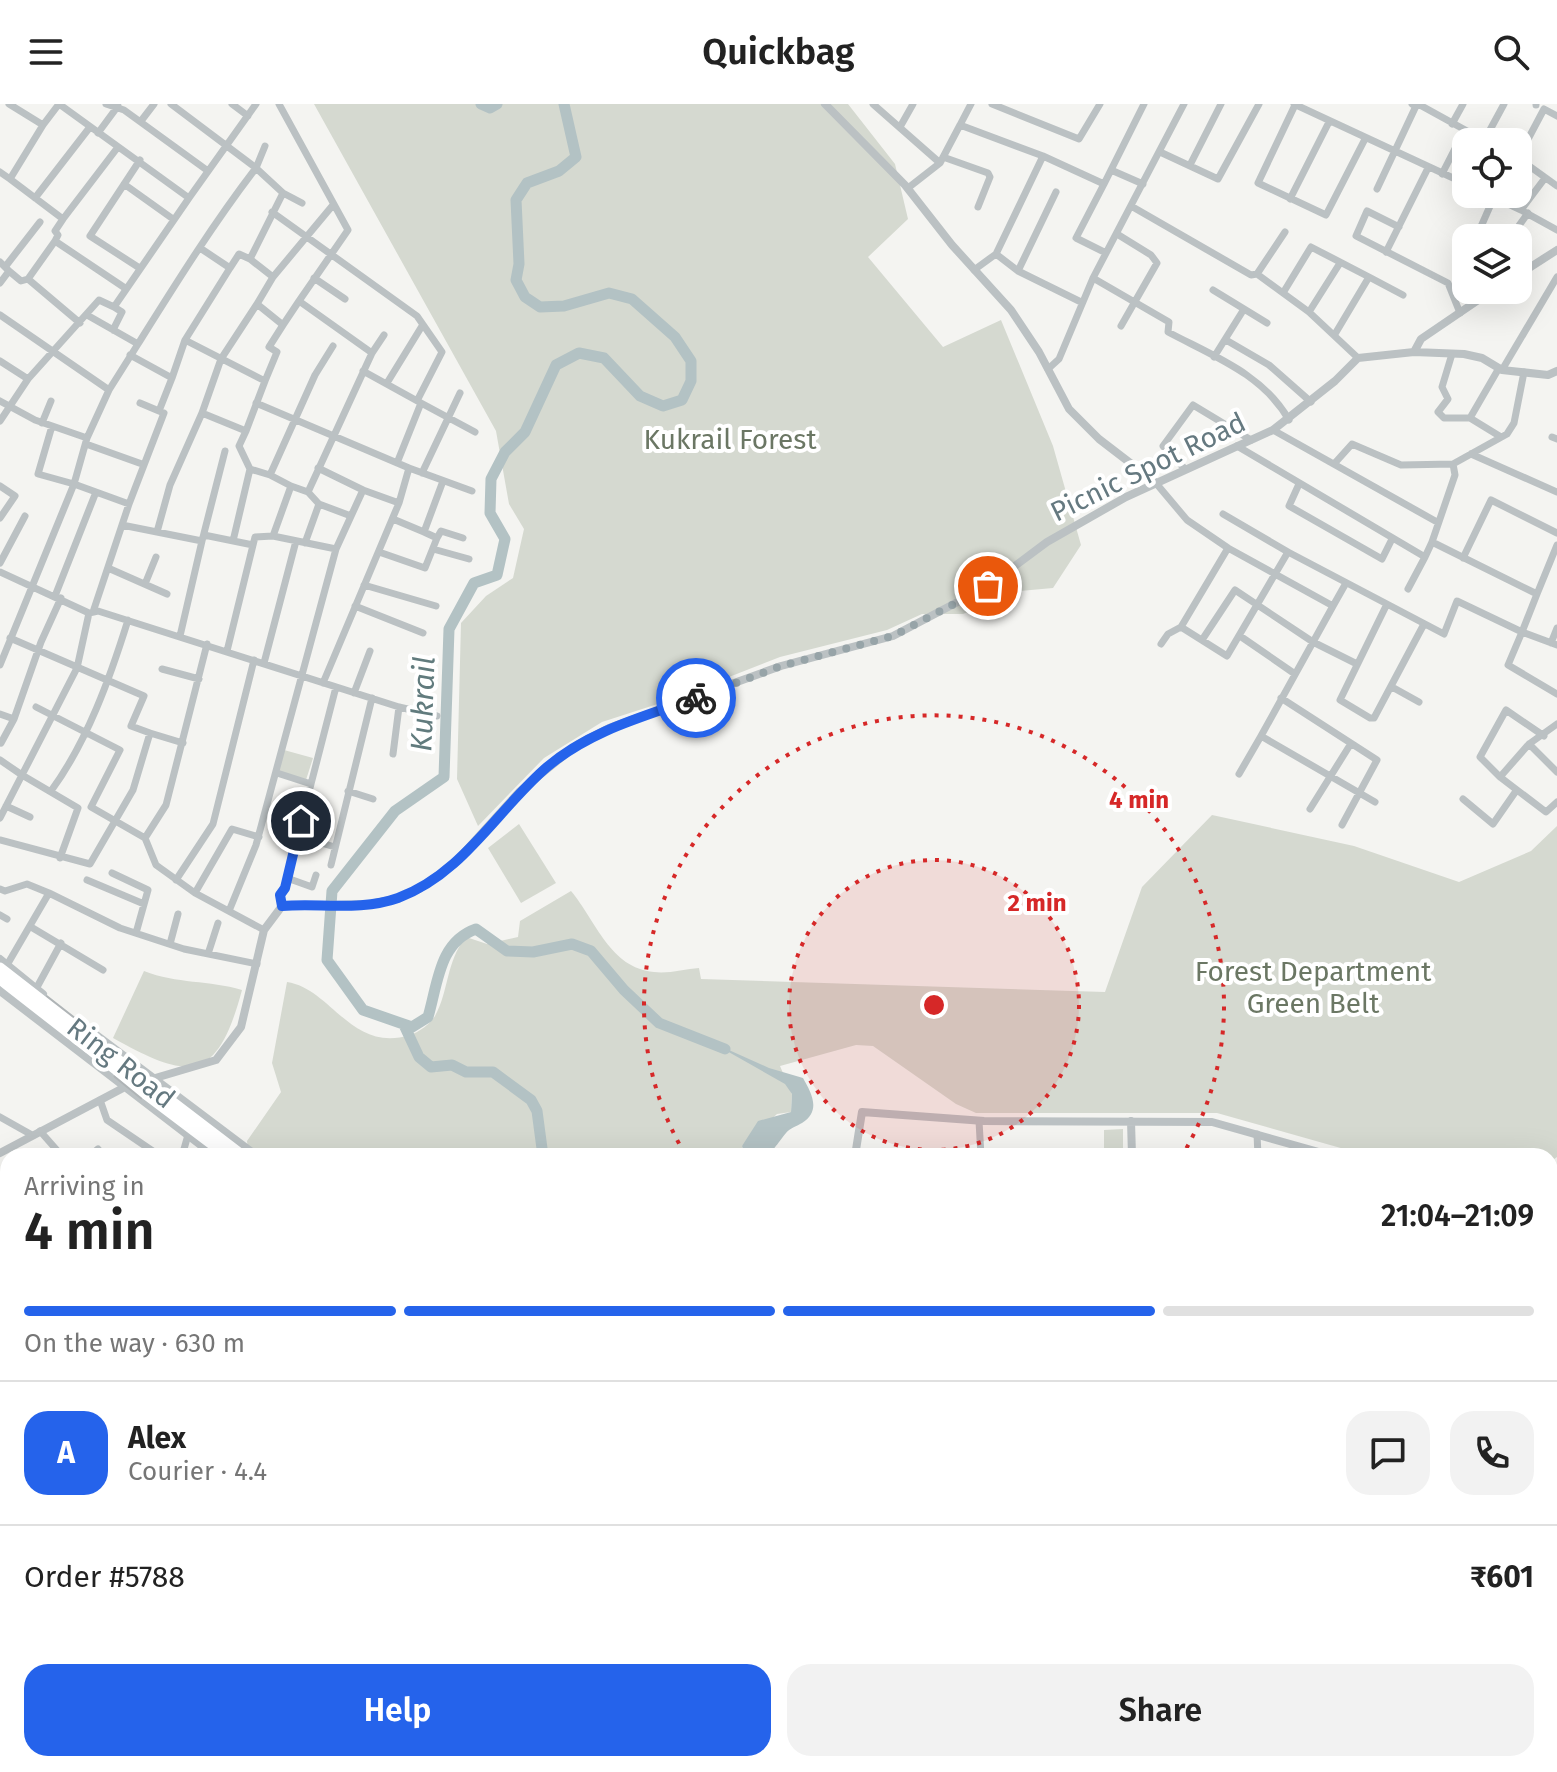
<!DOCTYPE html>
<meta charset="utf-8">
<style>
body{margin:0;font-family:"Fira Sans",sans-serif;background:#f2f2f2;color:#222;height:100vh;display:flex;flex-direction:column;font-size:30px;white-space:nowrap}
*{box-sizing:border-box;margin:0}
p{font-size:26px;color:#767676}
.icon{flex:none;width:44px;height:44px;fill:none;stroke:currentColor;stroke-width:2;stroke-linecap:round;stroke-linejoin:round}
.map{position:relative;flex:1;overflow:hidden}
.panel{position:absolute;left:0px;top:1044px;width:1558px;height:624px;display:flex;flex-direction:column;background:#fff;border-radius:24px 24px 0 0;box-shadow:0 8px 32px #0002}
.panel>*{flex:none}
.buttons{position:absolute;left:1452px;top:24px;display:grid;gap:16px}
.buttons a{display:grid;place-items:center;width:80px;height:80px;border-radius:16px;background:#fff;box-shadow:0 8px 32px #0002;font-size:40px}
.pin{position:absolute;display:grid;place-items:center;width:68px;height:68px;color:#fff;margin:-34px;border:4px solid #fff;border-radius:50%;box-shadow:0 2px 8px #0007}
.courier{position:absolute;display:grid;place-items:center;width:80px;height:80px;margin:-40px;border:6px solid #2563eb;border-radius:50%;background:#fff;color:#222;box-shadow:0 2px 10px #0007}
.headline em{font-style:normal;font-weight:600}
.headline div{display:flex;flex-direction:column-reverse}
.headline{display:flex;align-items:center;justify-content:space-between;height:136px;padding:0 24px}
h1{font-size:52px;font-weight:600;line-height:60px}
.bar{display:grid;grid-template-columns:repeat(4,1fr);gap:12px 8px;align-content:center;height:96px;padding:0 24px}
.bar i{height:10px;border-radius:6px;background:#e0e0e0}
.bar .selected{background:#2563eb}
.bar p{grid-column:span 4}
.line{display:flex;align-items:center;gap:20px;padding:0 24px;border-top:2px solid #e0e0e0}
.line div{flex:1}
.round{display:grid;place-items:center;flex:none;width:84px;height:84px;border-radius:24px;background:#f2f2f2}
.action{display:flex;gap:16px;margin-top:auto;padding:16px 24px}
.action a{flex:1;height:92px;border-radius:24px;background:#2563eb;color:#fff;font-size:32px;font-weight:600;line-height:92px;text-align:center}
.action a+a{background:#f2f2f2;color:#222}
header{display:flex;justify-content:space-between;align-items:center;height:104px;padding:0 24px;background:#fff;font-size:36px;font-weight:600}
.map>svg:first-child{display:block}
.green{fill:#d5d9d0}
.water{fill:#b3c2c4}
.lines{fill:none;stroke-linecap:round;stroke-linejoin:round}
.river{stroke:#b3c2c4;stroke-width:11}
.trunk-casing{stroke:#afb4b6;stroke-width:15}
.minor{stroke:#bbc1c3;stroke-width:7}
.tertiary{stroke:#bbc1c3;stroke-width:8}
.trunk{stroke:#fff;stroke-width:11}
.trunk-bridge-casing{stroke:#afb4b6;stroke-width:15;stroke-linecap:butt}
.trunk-bridge{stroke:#fff;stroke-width:11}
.done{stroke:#97a4a8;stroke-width:8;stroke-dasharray:0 14.4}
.route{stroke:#2563eb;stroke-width:10}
.ring{fill:none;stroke:#d62828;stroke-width:4;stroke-dasharray:4 8}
.labels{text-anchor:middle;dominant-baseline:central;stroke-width:8;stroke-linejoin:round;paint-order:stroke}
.park-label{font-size:28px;fill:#6b7764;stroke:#fff}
.street-label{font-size:28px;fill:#657980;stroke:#fff}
.water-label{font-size:30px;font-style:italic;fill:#617b7d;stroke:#fff}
.centre{fill:#d62828;stroke:#fff;stroke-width:4}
.ring-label{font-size:24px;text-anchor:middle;font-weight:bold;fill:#d62828;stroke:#fff;stroke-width:8;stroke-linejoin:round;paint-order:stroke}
</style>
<header><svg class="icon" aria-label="menu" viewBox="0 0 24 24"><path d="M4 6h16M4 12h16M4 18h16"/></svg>Quickbag<svg class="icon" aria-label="search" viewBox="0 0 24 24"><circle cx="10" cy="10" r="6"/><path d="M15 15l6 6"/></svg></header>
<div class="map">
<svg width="1557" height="1668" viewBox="0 0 1557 1668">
<rect width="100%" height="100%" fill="#f4f4f1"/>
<path class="green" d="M314 0H848L895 60 908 115 868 153 943 243 1001 216 1053 342 1081 441 1053 484 1020 487 963 510H922L887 526 780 553 673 595 602 618 544 654 478 722 457 675 461 519 486 492 513 474 524 425 509 400 496 327Z
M284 646 313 654 306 676 278 668Z
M1212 711 1354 742 1459 778 1531 747 1557 722V1053L1550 1058V1052H1369L1217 1009H976L956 1000 873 942 856 941 780 962 792 990 791 1008 777 1010 742 1042 745 1052H249L247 1037 281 988 272 959 287 878C332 885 351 949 410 931 419 928 430 920 435 912 449 887 446 857 466 833L487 840 518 833 520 817 571 787C596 817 610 864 654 868 668 870 685 865 699 864L701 875 1105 888 1142 783Z
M519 720 556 779 521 799 488 744Z
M144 867C177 880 209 876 242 886 217 979 190 977 113 934Z
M1123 1025V1052H1104V1026Z
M154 1660H483L468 1668H153Z"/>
<path class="water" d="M711 938 769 964 803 974C811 988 822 1007 802 1019 797 1022 790 1024 786 1029 770 1049 773 1052 745 1052L742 1042 758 1017 791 1008 792 990 785 980Z"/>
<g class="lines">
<path class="river" d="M481 0 490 4 497 0
M564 0 576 53 559 67 527 79 516 96 519 160 516 176 525 193 540 203 564 202 609 189 632 195 675 233 691 257V277L682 296 663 302 640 292 604 254 579 249 556 261 525 328 505 348 491 375 490 409 505 435 497 471 474 479 449 525 444 673 395 707 332 787 327 856 363 906 412 923 428 913C438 879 439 838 476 825L507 847 533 848 572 840 591 847 624 886 659 919 725 945
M404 921 419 953 431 963 452 961 466 968H493L531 996 537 1007 543 1052"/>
<g class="trunk-casing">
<path id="trunk" d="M0 864 122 959
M0 875 118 967
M154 984 243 1052
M146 990 228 1052
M1550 1404 1557 1403
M1550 1415H1557"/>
</g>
<path class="minor" d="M106 0 124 6 208 67
M171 0 256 64 265 42
M232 0 248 12
M873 0 940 59
M971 0 960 21 1043 52
M992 0 1079 35 1100 0
M1184 0 1093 174 1169 218 1168 228C1213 252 1263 270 1289 316
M1294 0 1466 80
M1418 0 1487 38
M1536 0V1
M1295 1 1258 79 1326 111 1365 35
M141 17 154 0
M1452 20 1463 0
M43 21 59 0
M900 23 913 0
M98 29 118 2
M1484 37 1504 0
M1160 48 1218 75 1259 0
M943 53 988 69 990 73 978 103
M1518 54 1544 5 1557 12
M1518 54 1557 82
M1190 61 1221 0
M1111 66 1143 80
M0 68 10 75 43 21 9 0
M1442 70 1464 27
M10 75 63 115 118 43
M124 80 173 115
M1104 80 1076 134 1106 149
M908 84 940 59 960 21
M1377 85 1416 2 1412 0
M283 89 302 99
M1487 90 1521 106 1545 74
M35 94 90 23
M189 94 256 0
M1290 95 1329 18
M1131 102 1251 171 1257 170
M1521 106 1557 126
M272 108 417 212 442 248 418 295
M1399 123 1367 107 1356 132 1448 179 1460 209
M1285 128 1257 170 1309 208 1358 254
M1117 130 1151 151 1157 159 1121 222
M1476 134 1494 93
M1510 134 1528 109
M55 137 125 184
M1386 148 1428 64
M996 150 1018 167 1081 198
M250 155 273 173 257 200 283 221 299 197
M0 158 9 167 0 179
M5 163 40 118
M138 163 90 132 140 56
M974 166 996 150 1043 52 1104 80 1144 0
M9 167 21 177 28 175 80 219
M1018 167 1056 88
M273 173 333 101
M1369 173 1403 191
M314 174 345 195
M28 175 55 137 58 131 55 127 63 115
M1213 186 1267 219
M1283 189 1311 143 1369 173 1335 230
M1309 208 1340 159
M0 211 109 286
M113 226 122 208 114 203
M185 236 230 164
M1226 236 1269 261 1311 298
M138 240C175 181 213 120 256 64L283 89 250 155 239 150 230 164 200 144
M372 249 384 231
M1452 250 1442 283 1448 295 1438 308 1444 314H1470L1499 264
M1214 253 1244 205
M0 257 28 275 0 317
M1048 265 1059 255 1093 174
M1502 266 1557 173
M363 267 421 299 397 359
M28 275 99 196 114 203 189 94 59 0
M265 277 277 248 269 243 283 221
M387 279 422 222
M0 297 35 316 87 334 109 286 138 240 87 211
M140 299 159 307
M256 299 409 364 399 399 363 386 336 445 273 432
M421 299 475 328
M202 309 221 255 257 200
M1470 314 1501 333
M42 319 51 297
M1273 326 1437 418
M1552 333 1557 335
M87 334 74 380 129 400 164 309 159 307 172 274 130 251
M86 340 142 360
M1237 342 1425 453 1432 438 1537 490 1557 441
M1471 350 1557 388
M1334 360 1352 340 1401 361 1453 360 1507 330 1514 319 1524 268
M318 364 363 386
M409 364 472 387
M250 365 270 371
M1185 365 1163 342 1193 301 1251 336
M422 369 460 289
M1155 378 1187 416 1228 444 1333 502 1346 479
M1299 380 1289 402 1382 455 1392 435
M0 382 15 392 0 414
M291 382 270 371 315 271 333 242
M308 388 319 400 351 412
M1223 410 1288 448
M393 415 424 428 443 377
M122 421 202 437 180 532
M157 428 170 381 202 309 246 327 265 277 185 236 172 274
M204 431 253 441
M437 434 441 427 463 434
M202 437 225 347
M233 437 250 365 239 342 246 327
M1432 438 1455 371 1453 360
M305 439 319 400
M433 445 469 455
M379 448 425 464 437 434 424 428
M1463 454 1491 396 1557 429
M0 459 25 412
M108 464 167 490
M0 468 89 509 98 507 399 603 437 612
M145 480 156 453
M364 481 436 502
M1408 485 1425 453
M1537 490 1522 528 1557 541
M55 492 96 388
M355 502 423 529
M1333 502 1261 632 1375 698
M1386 502 1340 596 1370 614H1374L1424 520
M93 508 129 400
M1181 523 1228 444
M1240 532 1295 570
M10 534 144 592 131 622 150 629
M1202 536 1235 486 1313 538 1357 560
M1551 539 1557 524
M207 540 166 701 145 734 156 761 195 789 264 826
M1161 540 1168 530 1181 523 1227 552 1288 448 1444 530 1457 497 1522 528 1508 561 1557 590
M227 547 255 433 273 432 291 382 308 388 372 249 299 197 348 126 279 0
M264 559 296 437
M0 561 74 380 38 370 52 322
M162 565 199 575
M323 579 399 399
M1392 583 1419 598
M354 589 370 547
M1281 594 1377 656 1342 721
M36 603 120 646 91 703 145 734
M0 610 14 615 41 538 61 494
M1544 632 1506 606 1480 653 1500 673 1529 640 1557 620
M1 639 14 615
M1529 640 1557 668
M393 650 399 603
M0 656 22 671 77 564 89 509
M277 669 311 680 336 583
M1239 670 1261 632
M1500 673 1546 708 1557 698
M51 687C87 638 110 574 128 516
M348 687 373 695
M1463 695 1493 720 1516 687
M6 702 30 713
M1310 705 1350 641
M0 714 22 671 78 704 60 754
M297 732 335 743
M0 736 90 760 133 686 150 629 183 639
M331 761 372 594
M112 769 148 786 136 829
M287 774 312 783 316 771
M87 776 144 800
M176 776 213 720 254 556
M0 785 5 787 27 780 49 789
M195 789 232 725 259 733
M282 802 280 791 285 784 311 680
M229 807 256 741 336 445
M0 811 7 815
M31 823 103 866
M170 840 178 810
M208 850 218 819
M7 861 49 789 120 824 184 845 257 860
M36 885 61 839
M100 996 107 1016 160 1052
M0 1013 32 1031
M979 1017 981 1052
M40 1027 62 1052
M1257 1030 1258 1052
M90 1052 98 1045 104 1052
M182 1052 188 1031
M893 1052 894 1048 942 1052
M0 1114 8 1108
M0 1179 8 1186
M1550 1248 1557 1247
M0 1310 8 1298
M0 1331 8 1335
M0 1416 8 1402
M0 1421 8 1424
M0 1460 8 1464
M1550 1472H1557
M0 1492 8 1479
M0 1497 8 1501
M0 1535 8 1539
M0 1603 8 1607
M1550 1607H1557
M1550 1656H1557
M91 1660 114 1668
M844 1660V1668
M893 1660V1668
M1268 1660 1269 1668
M1483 1660V1668
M0 1665 8 1650
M132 1668 134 1660
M673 1668 676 1661 708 1668
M771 1668 772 1660
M813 1668V1660
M930 1668 931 1660
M1092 1668 1096 1660
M1111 1668 1114 1660
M1281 1668 1460 1660"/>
<path class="tertiary" d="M825 0 905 81 952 141 1011 206 1039 248 1069 305 1099 335 1155 378
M1518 171 1557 146
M1414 248 1421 235 1493 186
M0 855 43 890
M0 887 215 1052
M79 918 257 1052
M1131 1017 1132 1052
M0 1049 125 983 216 956 241 923 264 826 282 802 370 800 395 795 419 785 454 760 520 687 578 640 609 624 781 562 893 532 988 482 1047 438 1126 393 1273 326 1335 277 1358 254 1414 248 1464 250 1482 254 1502 266 1548 271 1557 267
M855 1052 862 1008 984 1017 1212 1018 1333 1052
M1550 1086 1557 1084
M1550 1394 1557 1393
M1550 1426H1557
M542 1660 543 1668
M552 1660 553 1668
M755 1668 756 1660
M762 1668 763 1660
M1153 1668V1660
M1160 1668V1660"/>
<use href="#trunk" class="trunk"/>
<g class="trunk-bridge-casing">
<path id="trunk-bridge" d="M122 959 154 984
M118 967 146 990"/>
</g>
<use href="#trunk-bridge" class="trunk-bridge"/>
</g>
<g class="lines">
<path class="done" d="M696 594 781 562 893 532 988 482"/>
<path class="route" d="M301 717 285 784 280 791 282 802C319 799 362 807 398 794 463 770 497 706 547 663 591 626 643 613 696 594"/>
</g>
<circle cx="934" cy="901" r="145" fill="#d62828" fill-opacity=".12"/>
<g class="ring">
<circle cx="934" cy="901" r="145"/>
<path d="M685 1050A290 290 0 1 1 1183 1050"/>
</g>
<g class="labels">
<g class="park-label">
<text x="730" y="335">Kukrail Forest</text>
<text x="1313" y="867">Forest Department<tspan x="1313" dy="32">Green Belt</tspan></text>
</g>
<g class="street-label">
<text transform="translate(1148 363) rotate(-26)">Picnic Spot Road</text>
<text transform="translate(121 959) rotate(38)">Ring Road</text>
</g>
<g class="water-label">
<text transform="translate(423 600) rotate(-88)">Kukrail</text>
</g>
</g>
<circle cx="934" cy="901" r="12" class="centre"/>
<g class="ring-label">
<text x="1139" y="704">4 min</text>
<text x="1037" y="807">2 min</text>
</g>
</svg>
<div class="buttons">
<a><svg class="icon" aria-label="locate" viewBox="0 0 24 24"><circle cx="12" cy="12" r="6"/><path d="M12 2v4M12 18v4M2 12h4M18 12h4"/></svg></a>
<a><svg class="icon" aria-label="layers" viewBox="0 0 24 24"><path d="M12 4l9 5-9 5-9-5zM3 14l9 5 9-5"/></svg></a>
</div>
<div class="pin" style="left:988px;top:482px;background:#ea580c"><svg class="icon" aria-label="bag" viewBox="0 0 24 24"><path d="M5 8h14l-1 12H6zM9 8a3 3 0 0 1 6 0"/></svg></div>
<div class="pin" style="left:301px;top:717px;background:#1f2937"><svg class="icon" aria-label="home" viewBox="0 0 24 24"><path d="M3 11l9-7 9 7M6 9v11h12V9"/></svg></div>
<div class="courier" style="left:696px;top:594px"><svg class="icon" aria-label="bike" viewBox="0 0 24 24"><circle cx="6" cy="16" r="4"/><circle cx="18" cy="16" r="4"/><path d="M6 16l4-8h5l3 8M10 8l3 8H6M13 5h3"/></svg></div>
<section class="panel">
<div class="headline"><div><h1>4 min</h1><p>Arriving in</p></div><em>21:04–21:09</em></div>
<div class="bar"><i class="selected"></i><i class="selected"></i><i class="selected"></i><i></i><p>On the way · 630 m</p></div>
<div class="line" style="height:144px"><b class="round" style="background:#2563eb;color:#fff">A</b><div><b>Alex</b><p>Courier · 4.4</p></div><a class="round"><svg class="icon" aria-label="chat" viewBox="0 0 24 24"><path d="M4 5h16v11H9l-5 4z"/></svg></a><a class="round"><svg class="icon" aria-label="phone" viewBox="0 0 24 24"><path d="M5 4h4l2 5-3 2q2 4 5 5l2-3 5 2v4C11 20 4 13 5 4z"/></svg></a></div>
<div class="line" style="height:104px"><div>Order #5788</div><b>₹601</b></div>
<div class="action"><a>Help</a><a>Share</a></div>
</section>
</div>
